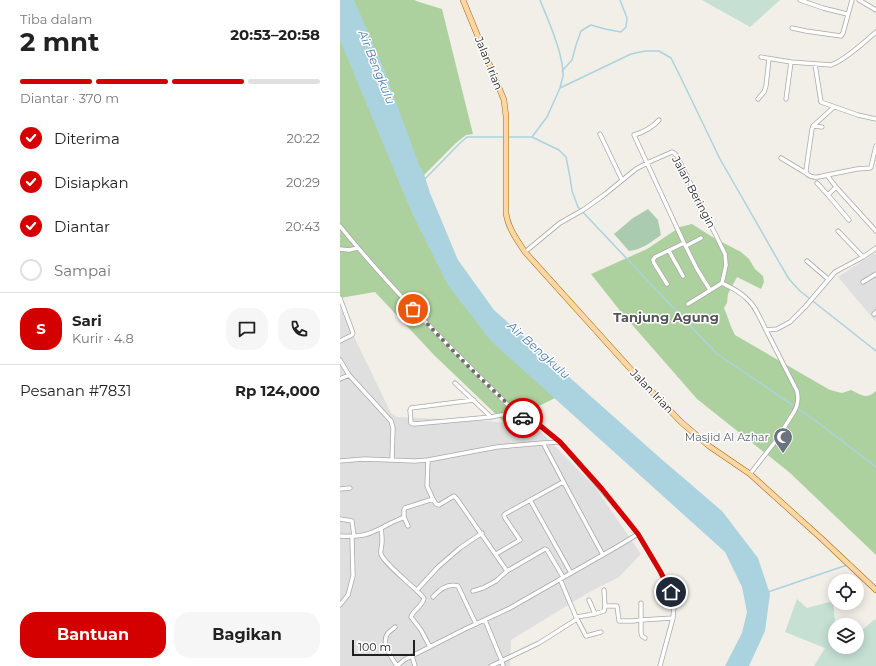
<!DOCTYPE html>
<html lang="id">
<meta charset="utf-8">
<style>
body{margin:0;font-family:Montserrat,sans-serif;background:#f6f6f6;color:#222;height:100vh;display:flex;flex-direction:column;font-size:15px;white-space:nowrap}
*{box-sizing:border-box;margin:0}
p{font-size:13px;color:#767676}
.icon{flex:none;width:22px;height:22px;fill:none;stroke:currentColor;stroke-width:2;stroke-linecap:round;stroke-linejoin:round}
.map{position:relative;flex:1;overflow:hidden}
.side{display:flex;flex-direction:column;background:#fff;width:340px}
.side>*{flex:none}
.tools{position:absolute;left:488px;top:574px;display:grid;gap:8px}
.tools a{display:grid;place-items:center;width:36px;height:36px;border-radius:50%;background:#fff;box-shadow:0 2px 10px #0003;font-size:20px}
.scale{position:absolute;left:12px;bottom:10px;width:63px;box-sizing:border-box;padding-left:4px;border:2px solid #222;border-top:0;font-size:11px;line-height:14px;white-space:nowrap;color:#222;-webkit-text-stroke:3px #fff;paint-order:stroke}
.pin{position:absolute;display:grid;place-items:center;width:34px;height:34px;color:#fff;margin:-17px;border:2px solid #fff;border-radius:50%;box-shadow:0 1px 4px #0007}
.courier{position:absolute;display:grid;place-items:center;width:40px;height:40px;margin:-20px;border:3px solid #d40000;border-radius:50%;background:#fff;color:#222;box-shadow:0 1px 5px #0007}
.summary em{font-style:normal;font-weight:700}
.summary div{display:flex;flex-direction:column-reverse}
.summary{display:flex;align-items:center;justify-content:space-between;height:68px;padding:0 20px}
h1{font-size:26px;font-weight:700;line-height:30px}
.bar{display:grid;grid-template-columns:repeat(4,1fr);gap:6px 4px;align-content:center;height:48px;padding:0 20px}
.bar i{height:5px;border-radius:3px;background:#e0e0e0}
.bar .current{background:#d40000}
.bar p{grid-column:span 4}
.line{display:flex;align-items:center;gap:10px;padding:0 20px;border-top:1px solid #e0e0e0}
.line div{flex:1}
.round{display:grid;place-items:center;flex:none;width:42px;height:42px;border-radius:16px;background:#f6f6f6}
ol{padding:0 20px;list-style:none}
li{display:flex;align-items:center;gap:12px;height:44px}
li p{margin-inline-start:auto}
li .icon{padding:4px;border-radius:50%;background:#d40000;color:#fff;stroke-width:4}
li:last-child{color:#767676}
li i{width:22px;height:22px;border:2px solid #e0e0e0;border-radius:50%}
.action{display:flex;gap:8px;margin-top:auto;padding:8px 20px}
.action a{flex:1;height:46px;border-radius:16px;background:#d40000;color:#fff;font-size:16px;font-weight:700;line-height:46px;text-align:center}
.action a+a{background:#f6f6f6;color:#222}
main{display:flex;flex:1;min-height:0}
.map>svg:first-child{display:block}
.residential{fill:#e0dfdf}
.forest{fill:#add19e}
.wetland{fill:#c6e0d4}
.cemetery{fill:#aacbaf}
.water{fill:#aad3df}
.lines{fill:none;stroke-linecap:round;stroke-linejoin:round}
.stream{stroke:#aad3df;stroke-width:1.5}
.street-casing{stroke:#a9a9a9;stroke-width:5}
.primary-casing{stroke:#a06b00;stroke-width:6}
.street{stroke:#fff;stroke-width:3.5}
.primary{stroke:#fcd6a4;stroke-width:5}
.done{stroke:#6b6a68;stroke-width:4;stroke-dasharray:0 7.2}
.route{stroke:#d40000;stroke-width:5}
.labels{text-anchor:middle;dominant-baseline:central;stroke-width:3;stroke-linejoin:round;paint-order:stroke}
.street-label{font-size:11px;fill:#222;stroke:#fff}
.worship-label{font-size:11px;fill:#5b616d;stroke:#fff;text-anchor:end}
.water-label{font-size:12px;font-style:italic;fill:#4a7aab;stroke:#fff}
.quarter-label{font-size:13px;font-weight:bold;fill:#555;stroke:#fff}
</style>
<main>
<section class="side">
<div class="summary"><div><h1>2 mnt</h1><p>Tiba dalam</p></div><em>20:53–20:58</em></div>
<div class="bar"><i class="current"></i><i class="current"></i><i class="current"></i><i></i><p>Diantar · 370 m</p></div>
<ol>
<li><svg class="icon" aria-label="check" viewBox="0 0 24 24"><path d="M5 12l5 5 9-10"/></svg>Diterima<p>20:22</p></li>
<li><svg class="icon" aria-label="check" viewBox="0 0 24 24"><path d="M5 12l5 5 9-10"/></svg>Disiapkan<p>20:29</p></li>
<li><svg class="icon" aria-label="check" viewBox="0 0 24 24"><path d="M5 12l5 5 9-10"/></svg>Diantar<p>20:43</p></li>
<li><i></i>Sampai</li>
</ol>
<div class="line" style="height:72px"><b class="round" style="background:#d40000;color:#fff">S</b><div><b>Sari</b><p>Kurir · 4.8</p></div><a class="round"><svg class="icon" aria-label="chat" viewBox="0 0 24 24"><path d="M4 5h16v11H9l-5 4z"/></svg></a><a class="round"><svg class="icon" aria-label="phone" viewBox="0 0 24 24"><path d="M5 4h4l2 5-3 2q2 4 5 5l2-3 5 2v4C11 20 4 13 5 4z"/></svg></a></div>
<div class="line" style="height:52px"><div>Pesanan #7831</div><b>Rp 124,000</b></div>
<div class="action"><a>Bantuan</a><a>Bagikan</a></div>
</section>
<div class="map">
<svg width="536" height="666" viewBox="0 0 536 666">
<rect width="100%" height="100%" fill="#f2efe9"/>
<path class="residential" d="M536 252V322L498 277Z
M0 308 51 413 57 417 147 421 194 425 255 487 301 554 279 577 246 594 171 640 170 666H0Z"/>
<path class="forest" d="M0 0H75L76 1 102 9 133 134 126 135 116 143 79 180 73 206 219 396 165 423 94 355 35 292 0 298Z
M352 224 374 238 401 252 409 259 415 269 423 276 424 282 421 289 397 277 388 294 387 303 384 308C388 317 390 326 395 335L490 390 502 393 511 390C522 395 526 400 536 391V555L449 472 357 399 281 312 251 274 307 249 340 227Z"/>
<path class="wetland" d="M362 0H440L410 27Z
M457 599 467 608 493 601 495 622 503 625H495V647H517V629L521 631 535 619 536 621V666H474L485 648 445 632Z"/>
<path class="cemetery" d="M308 209 318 220 321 235C311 242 302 250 289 251L274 234 293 218Z"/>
<path class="water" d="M0 0H14L44 69 79 165 84 174 90 193 118 260 154 310 319 457 382 511 418 558 430 594 425 631 409 666H385L402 633 407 612 402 587 385 552 151 341 108 285 72 213 0 40Z"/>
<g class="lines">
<path class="stream" d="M200 0C208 20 224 55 223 76 222 80 221 84 220 88
M222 71 232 60 236 45 241 31 251 25 265 29 281 32 286 27 287 18 280 0
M192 137 207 117 220 88 291 54 305 51H319L331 58 341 78 380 159 439 262 449 279 460 291 536 351
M84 180 119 144 127 137H192L219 150 226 157 230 177 232 191 238 207 376 353 476 421 536 467
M428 592 507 565"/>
<g class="street-casing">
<path id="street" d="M460 0 483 8 507 14
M519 0 536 10
M452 28 466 31 501 36 503 33 512 0
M421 57 451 62 491 65C504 61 526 41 536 32
M475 64 481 102 518 115 536 119
M418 99 424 92 426 86 429 59
M446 99 451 62
M319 120C312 128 304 132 294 135L344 243 357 269 370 290
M473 126 482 127
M260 134 282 180
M536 146 531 167 530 168 517 169 487 175 496 187 536 231
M441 158 466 173
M487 175C480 177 473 179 467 174L466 170 472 129 473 126 494 107
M477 183 488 195
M496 187 488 195 509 220
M0 226C54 293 116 353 177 414L183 418 195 422 202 427 220 442 235 459 289 522 298 534 320 571 331 592 334 605 333 618 320 666
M498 231 523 257
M346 246 361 238
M0 249 9 250 18 248
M329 251 343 276
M185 252 220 223 243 210 264 195 296 169 307 163 332 152 334 153 337 156 385 254 386 265 382 283C390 287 399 291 406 298 416 306 420 319 426 330L437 329 450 322 465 307 495 272 523 257 536 248
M467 261 488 279
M523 282 536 274
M327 284 314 263 313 260 315 257 344 243
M0 298 13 333 12 335 0 341
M348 304 382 283
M534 314 536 312
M0 360 9 375 51 421 53 428 52 460
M0 379 9 375
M115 383 151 417
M134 400 71 408 70 410 71 423 74 424 151 417 176 412
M203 443 220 442
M88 460 87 486 93 499
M0 461 24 459 75 461 88 460 157 447 203 443 230 494 263 555
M410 474 435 442 454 412C458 405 459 399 457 391L426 330
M0 489 10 488
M190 500 231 573
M64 517 68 526
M0 519 12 521 14 536
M41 529C42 533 42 537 42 542 42 546 40 550 41 554 44 564 76 588 84 598 83 606 73 610 71 617L81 630 90 647
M0 536C23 537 29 535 49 524 54 521 59 520 64 517V510L65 508 93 499 96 504 99 505 114 496 117 499 167 571
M156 554 180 540 165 518 164 515 165 514 223 482
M220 579 236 617 246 636 261 632
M77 590 98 567 120 548 142 533
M264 590 265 606
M133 591 143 588 156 581 167 571 205 549 207 550 223 577
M93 597C99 590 108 583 118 586L136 624
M301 603V633L302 636 305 638
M0 605 8 595 13 576 12 537
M255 614 264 611 265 606H277L279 621H293L301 620 333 618
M236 617 255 614 249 600
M145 620 156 647 162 661 163 666
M55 627C53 629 50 631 48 633 40 643 52 658 57 666
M72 656 75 666
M57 666 64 660 125 629 170 608 280 545 298 534
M151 666 199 643 237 619"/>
</g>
<g class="primary-casing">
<path id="primary" d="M123 0 164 100 166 117V213C168 228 177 240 185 252L296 375 341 422 369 446 410 474 482 539 536 590"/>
</g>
<use href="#street" class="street"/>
<use href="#primary" class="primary"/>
</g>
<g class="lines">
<path class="done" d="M73 309 126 364 176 412 183 418"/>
<path class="route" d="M183 418 198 424 220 442 262 489 298 534 320 571 331 592"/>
</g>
<defs>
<g id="mosque-pin" transform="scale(1)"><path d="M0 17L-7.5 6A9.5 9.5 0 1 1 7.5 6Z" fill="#6b7280" stroke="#fff"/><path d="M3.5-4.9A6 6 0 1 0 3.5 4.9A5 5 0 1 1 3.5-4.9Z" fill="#fff"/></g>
</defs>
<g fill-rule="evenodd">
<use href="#mosque-pin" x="443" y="437"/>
</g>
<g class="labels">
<g class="street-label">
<text transform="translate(149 63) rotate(68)">Jalan Irian</text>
<text transform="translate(354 192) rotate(62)">Jalan Beringin</text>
<text transform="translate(312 391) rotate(46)">Jalan Irian</text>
</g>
<g class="worship-label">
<text x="429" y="437">Masjid Al Azhar</text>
</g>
<g class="water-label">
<text transform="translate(37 67) rotate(68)">Air Bengkulu</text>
<text transform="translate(199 350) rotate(42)">Air Bengkulu</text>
</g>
<g class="quarter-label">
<text x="326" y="317">Tanjung Agung</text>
</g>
</g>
</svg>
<div class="tools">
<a><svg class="icon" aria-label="locate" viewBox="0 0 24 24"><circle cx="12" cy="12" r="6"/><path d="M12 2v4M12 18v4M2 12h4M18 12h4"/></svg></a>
<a><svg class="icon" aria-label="layers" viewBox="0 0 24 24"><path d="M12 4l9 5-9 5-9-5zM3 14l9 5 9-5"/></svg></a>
</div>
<div class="scale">100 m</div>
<div class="pin" style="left:73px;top:309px;background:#ea580c"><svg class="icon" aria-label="bag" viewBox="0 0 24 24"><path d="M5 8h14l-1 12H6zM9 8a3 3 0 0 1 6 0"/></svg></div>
<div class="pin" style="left:331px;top:592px;background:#1f2937"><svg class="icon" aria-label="home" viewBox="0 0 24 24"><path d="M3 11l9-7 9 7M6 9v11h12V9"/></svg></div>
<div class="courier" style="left:183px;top:418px"><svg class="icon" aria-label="car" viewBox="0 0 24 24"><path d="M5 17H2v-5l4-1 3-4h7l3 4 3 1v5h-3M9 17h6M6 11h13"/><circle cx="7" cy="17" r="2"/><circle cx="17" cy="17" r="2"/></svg></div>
</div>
</main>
